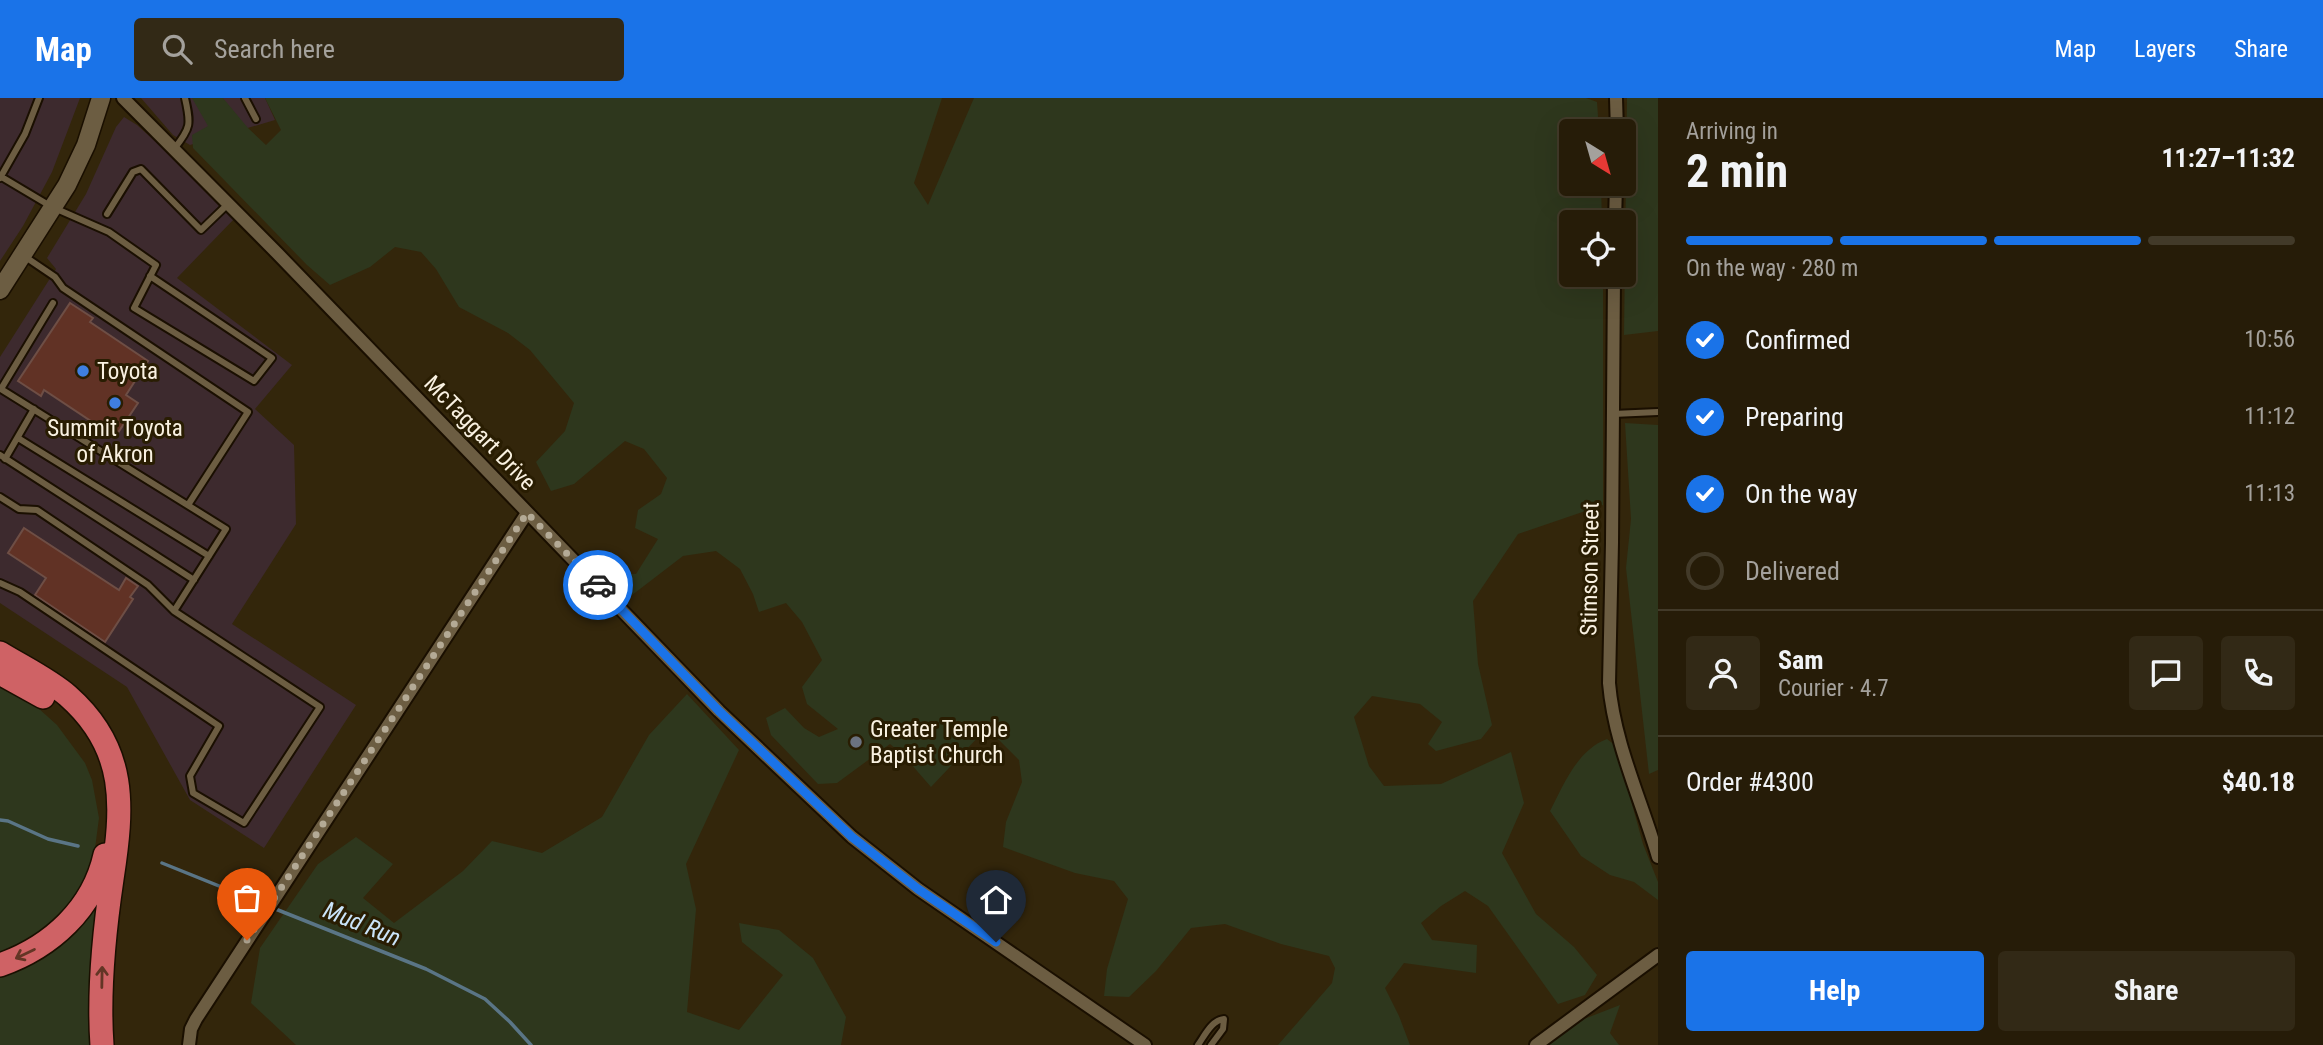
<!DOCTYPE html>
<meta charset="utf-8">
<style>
body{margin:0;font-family:"Roboto Condensed",sans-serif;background:#322916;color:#f1f3f6;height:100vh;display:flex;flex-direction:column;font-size:26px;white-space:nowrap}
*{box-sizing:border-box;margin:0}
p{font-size:23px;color:#a4a19c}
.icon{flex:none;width:38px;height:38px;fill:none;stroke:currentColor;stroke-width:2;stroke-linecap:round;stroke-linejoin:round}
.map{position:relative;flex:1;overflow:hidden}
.panel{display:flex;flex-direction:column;background:#261c08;width:665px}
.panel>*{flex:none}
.needle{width:46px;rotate:143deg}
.buttons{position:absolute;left:1559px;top:21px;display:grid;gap:14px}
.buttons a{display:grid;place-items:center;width:77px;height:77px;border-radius:7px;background:#261c08;box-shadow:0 7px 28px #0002,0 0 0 2px #423a29;font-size:35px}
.pin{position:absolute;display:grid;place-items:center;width:60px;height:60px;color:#fff;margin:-72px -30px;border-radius:50% 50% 50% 0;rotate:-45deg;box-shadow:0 0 7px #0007}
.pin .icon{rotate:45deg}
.courier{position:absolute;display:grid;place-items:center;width:70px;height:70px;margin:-35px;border:5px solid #1a73e8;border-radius:50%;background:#fff;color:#222;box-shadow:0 2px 9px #0007}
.summary em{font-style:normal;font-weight:700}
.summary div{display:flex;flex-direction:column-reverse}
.summary{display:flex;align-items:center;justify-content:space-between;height:119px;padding:0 28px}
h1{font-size:46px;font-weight:700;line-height:52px}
.bar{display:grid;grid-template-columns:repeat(4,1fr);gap:10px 7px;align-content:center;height:84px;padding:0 28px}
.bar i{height:9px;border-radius:5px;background:#423a29}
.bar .on{background:#1a73e8}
.bar p{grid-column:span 4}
.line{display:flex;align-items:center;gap:18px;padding:0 28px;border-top:2px solid #423a29}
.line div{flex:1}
.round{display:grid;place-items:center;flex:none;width:74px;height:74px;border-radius:7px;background:#322916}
ol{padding:0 28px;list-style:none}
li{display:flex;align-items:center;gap:21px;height:77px}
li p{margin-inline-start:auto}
li .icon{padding:7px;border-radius:50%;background:#1a73e8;color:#fff;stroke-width:4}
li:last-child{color:#a4a19c}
li i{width:38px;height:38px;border:4px solid #423a29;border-radius:50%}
.action{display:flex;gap:14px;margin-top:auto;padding:14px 28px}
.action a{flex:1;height:80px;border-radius:7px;background:#1a73e8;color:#fff;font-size:28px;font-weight:700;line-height:80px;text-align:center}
.action a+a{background:#322916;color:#f1f3f6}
header{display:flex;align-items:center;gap:42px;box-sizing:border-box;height:98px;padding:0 35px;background:#1a73e8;color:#fff}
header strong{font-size:33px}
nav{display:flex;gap:38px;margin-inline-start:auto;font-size:24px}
.search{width:490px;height:63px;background:#322916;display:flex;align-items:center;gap:18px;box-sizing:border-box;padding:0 24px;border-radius:7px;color:#a4a19c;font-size:26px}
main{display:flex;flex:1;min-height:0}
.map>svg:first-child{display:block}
.commercial{fill:#3d2a2e}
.green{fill:#2e371d}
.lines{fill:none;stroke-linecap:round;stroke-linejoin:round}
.stream{stroke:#5a7586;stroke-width:3.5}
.building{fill:#613225;stroke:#6e4e45;stroke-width:2}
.lane-casing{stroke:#1a0f00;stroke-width:10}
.street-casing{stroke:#1a0f00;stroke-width:16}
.secondary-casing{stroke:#1a0f00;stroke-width:21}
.highway-casing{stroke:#1a0f00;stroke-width:26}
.lane{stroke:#6c5d42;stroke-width:6}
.street{stroke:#6c5d42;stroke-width:12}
.secondary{stroke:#6c5d42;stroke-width:18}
.highway{stroke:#cf6265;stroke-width:23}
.oneway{stroke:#633525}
.done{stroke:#b4aa96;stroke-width:7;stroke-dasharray:0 12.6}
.route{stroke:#1a73e8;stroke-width:9}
.shop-dot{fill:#3f7fe0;stroke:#291d02;stroke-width:2.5}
.worship-dot{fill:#6b7280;stroke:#291d02;stroke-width:2.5}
.labels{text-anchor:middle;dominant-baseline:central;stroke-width:6;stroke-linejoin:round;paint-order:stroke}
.poi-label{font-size:23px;fill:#f9f1e1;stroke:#291d02;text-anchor:start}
.street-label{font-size:23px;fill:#f9f1e1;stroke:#291d02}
.water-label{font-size:24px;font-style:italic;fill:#cae4f9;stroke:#291d02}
</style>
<header>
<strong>Map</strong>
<div class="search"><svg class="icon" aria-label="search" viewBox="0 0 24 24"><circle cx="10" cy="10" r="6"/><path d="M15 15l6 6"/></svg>Search here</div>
<nav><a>Map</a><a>Layers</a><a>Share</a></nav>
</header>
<main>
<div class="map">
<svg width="1658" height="947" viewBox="0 0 1658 947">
<rect width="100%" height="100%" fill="#33260b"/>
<path class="commercial" d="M0 0H80L52 74 23 128 0 163Z
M141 0H265L275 22 190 47 173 37Z
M124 19 137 27 176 62 235 120 177 180 292 267 255 311 294 347 296 426 232 526 356 607 264 750 190 702 127 589 0 505V259L56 171 47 160 86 96 116 29Z"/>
<path class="green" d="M192 0H223L248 30 266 47 281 32 265 0H942L914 85 928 107 974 0H1586L1597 4 1599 33H1572V86H1601L1602 124H1572V177H1603V407L1518 436 1473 503 1478 566 1492 627 1481 641 1436 653 1428 646 1442 624 1420 606 1372 598 1354 619 1369 668 1384 688 1441 686 1511 654 1524 705 1502 755 1536 816 1574 849 1597 877 1585 897 1558 906 1488 808 1465 793 1441 808 1421 825 1432 842 1477 847 1476 875 1404 865 1385 890 1399 918 1410 947H1278L1332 885 1335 870 1329 858 1281 846 1225 826 1191 830 1156 873 1129 899 1104 898 1107 871 1128 801 1114 783 1075 775 1003 749 1006 724 1022 684 1019 662 998 641 982 635 931 689 904 658 890 646 837 685 818 686 771 637 766 620 785 610 804 630 819 639 838 631 807 606 802 589 822 562 802 524 786 505 759 514 753 496 740 471 716 453 683 458 623 504 590 469 602 453 621 475 636 476 658 441 635 430 638 412 661 396 667 380 644 351 625 343 574 386 551 393 536 364 565 333 574 305 530 252 508 235 459 209 436 171 421 154 395 149 370 169 330 187 307 167 193 50 192 37 208 28Z
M1627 0H1658V233L1624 237Z
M1625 325 1658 327V672L1649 676 1626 470 1631 421Z
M0 588 37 609 57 627 85 665 92 682 99 720 92 773 62 822 0 858Z
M687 596 739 652 686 766 696 811 687 914 739 932 783 877 742 844 739 825 779 832 813 860 846 919 841 947H296L251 905 260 850 318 766 356 739 393 766 363 800 394 825 463 773 492 743 542 755 602 719 649 637Z
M1607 641 1616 648 1643 746 1658 784V802L1634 784 1610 777 1581 758 1550 713C1563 688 1577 652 1607 641Z
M104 790 94 947H0V876C27 872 74 837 91 815 96 808 100 798 104 790Z
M1620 907 1610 935 1619 947H1549L1584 921Z"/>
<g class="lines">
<path class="stream" d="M0 722 8 723 48 741 78 748
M162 765 266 807
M273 810 426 871 485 901 510 924 531 947"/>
</g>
<path class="building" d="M70 205 93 220 90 224 148 263 126 297 138 305 115 339 44 292 41 298 18 283Z
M24 430 119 492 126 480 138 488 130 499 133 501 105 544 35 497 46 480 8 455Z"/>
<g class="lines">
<g class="lane-casing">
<path id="lane" d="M245 0 256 21
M174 51C191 30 191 26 185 0
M0 78 52 109 109 134 156 167 134 210 254 283 272 260 150 178
M0 80 25 36 39 0
M107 116 133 74 141 71 201 132 228 106
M24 158 55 179 63 190 248 314 188 407
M53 205 1 291 226 431 174 513
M1613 316 1658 314
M18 340 209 458
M0 357 194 482
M5 361 34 311
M0 399 19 411 37 412 148 487 174 513 320 609 244 725 193 695 190 678 219 628 20 494 0 485
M1198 947C1205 937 1212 922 1224 921L1223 931 1211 947"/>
</g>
<g class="street-casing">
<path id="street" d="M123 0 278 156 719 613 852 739 918 791 1145 947
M1616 0 1617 33
M1615 124 1616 86
M1614 177 1612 445 1609 585C1614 645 1641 701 1658 759
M189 947 191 931 196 921 527 415
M1536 947 1658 857"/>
</g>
<g class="secondary-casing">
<path id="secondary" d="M0 192 67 87 86 47 101 0"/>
</g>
<g class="highway-casing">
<path id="highway" d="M0 555C21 568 50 582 68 598 128 651 123 709 112 781 104 835 98 892 102 947
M0 575 43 599
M0 867C51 849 93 811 105 757"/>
</g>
<use href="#lane" class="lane"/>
<use href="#street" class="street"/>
<use href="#secondary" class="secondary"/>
<use href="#highway" class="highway"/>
</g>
<defs><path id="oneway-shaft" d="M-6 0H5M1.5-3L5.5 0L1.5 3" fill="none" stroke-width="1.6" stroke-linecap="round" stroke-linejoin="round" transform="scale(1.75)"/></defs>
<g class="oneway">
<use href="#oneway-shaft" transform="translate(25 856) rotate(154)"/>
<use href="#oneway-shaft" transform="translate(102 879) rotate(-89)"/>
</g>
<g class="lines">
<path class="done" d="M247 842 527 415 598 487"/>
<path class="route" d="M598 487 719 613 852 739 918 791 996 844"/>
</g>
<g class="shop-dot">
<circle cx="83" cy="273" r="7"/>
<circle cx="115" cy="305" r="7"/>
</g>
<circle class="worship-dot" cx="856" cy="644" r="7"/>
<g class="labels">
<g class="poi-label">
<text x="97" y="273">Toyota</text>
<text x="115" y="330" text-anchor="middle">Summit Toyota<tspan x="115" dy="26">of Akron</tspan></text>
<text x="870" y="631">Greater Temple<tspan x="870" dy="26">Baptist Church</tspan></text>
</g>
<g class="street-label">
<text transform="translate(480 335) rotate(46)">McTaggart Drive</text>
<text transform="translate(1590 471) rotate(-89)">Stimson Street</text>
</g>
<g class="water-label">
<text transform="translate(362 826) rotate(22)">Mud Run</text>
</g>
</g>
</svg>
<div class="buttons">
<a><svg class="needle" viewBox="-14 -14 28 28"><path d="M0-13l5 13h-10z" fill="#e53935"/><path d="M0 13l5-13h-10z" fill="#a4a19c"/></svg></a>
<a><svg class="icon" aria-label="locate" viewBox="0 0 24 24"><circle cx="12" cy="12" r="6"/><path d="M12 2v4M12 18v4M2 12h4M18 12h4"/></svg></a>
</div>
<div class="pin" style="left:247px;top:842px;background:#ea580c"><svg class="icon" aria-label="bag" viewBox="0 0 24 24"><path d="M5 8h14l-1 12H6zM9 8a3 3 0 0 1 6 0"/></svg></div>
<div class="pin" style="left:996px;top:844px;background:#1f2937"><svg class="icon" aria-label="home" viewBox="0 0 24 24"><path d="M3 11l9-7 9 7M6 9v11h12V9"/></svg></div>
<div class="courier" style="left:598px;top:487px"><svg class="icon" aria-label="car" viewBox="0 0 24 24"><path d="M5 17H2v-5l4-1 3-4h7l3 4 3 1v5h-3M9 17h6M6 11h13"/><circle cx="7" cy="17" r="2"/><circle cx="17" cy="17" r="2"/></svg></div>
</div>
<section class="panel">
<div class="summary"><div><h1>2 min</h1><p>Arriving in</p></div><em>11:27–11:32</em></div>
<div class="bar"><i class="on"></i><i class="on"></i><i class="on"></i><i></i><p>On the way · 280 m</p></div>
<ol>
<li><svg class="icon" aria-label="check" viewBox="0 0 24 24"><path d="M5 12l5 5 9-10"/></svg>Confirmed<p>10:56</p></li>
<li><svg class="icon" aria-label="check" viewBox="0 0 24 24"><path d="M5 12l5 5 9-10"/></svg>Preparing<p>11:12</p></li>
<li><svg class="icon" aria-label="check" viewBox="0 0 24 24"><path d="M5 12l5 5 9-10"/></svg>On the way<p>11:13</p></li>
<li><i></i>Delivered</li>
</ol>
<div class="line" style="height:126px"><a class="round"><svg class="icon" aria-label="person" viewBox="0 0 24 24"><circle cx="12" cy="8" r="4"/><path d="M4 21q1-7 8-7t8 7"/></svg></a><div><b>Sam</b><p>Courier · 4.7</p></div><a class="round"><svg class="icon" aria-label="chat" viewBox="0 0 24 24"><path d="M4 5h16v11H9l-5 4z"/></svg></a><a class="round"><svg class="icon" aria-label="phone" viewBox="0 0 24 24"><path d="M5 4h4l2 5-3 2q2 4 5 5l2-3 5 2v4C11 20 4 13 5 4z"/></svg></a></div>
<div class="line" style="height:91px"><div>Order #4300</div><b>$40.18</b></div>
<div class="action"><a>Help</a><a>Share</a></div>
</section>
</main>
